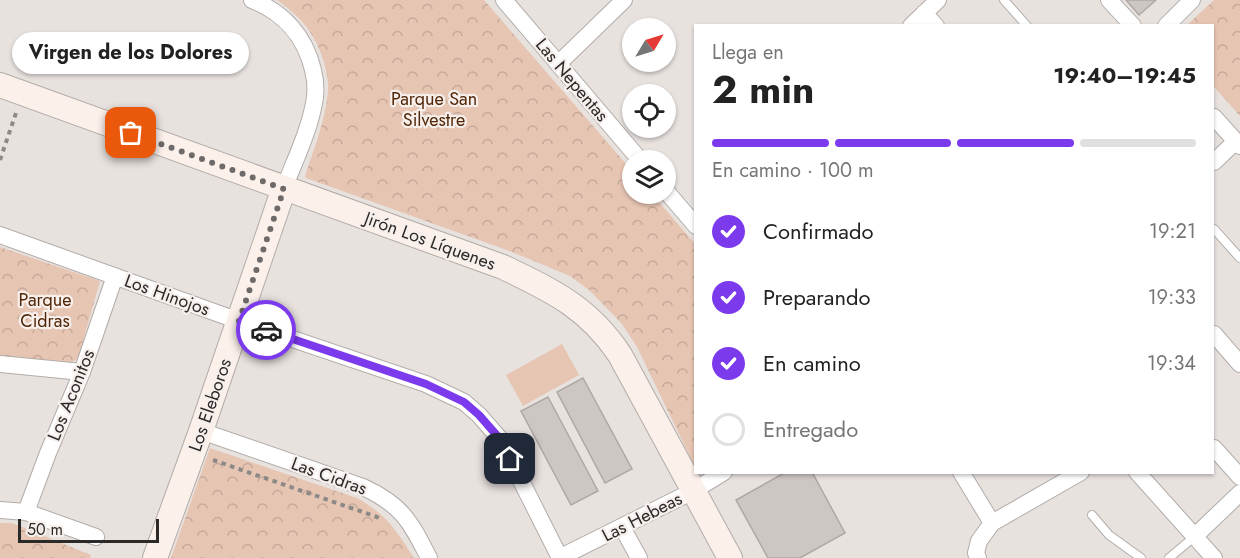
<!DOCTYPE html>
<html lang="es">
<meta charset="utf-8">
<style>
body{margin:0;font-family:Jost,sans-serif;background:#f6f6f6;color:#222;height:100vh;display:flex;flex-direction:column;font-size:22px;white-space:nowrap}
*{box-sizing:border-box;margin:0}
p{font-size:20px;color:#767676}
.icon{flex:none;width:33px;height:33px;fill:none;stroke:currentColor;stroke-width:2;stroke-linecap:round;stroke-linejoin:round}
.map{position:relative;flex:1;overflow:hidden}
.drawer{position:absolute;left:694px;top:24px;width:520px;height:450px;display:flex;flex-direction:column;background:#fff;border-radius:0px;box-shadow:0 2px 4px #0004}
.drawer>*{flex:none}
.needle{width:39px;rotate:52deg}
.tools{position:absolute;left:622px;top:18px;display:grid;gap:12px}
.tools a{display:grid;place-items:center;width:54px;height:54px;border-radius:50%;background:#fff;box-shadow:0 2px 4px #0004;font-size:30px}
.scale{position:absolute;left:18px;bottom:15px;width:141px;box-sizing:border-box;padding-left:6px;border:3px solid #2c2a29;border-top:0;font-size:16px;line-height:21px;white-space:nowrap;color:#2c2a29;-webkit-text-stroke:4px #f6efec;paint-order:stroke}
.pin{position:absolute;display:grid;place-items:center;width:51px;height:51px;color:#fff;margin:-26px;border-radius:12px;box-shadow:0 3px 9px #0006}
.courier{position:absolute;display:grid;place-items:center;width:60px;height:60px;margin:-30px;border:4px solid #7c3aed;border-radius:50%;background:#fff;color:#222;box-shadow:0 2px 8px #0007}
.bubble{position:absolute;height:42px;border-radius:21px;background:#fff;box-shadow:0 2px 4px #0004;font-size:20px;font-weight:700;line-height:42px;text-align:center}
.summary em{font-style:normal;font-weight:700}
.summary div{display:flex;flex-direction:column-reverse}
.summary{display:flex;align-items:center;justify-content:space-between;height:102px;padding:0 18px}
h1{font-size:39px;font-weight:700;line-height:45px}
.bar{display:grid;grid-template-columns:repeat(4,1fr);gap:9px 6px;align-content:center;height:72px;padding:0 18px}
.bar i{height:8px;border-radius:4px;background:#e0e0e0}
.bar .selected{background:#7c3aed}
.bar p{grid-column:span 4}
ol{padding:0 18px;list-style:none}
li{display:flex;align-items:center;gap:18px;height:66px}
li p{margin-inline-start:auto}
li .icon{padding:6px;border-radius:50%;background:#7c3aed;color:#fff;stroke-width:4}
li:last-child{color:#767676}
li i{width:33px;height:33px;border:3px solid #e0e0e0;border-radius:50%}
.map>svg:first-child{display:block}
.grass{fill:#e7c5b3}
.park{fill:url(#park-crowns)}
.building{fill:#cdc7c4;stroke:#aea8a5;stroke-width:1.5}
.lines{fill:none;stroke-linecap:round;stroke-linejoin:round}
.lane-casing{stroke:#b2aca9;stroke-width:10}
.street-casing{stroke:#b2aca9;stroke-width:18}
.secondary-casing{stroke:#b2aca9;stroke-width:26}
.path{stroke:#8d8987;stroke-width:4;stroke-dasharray:4.5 4.5;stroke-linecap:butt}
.lane{stroke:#fff;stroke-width:8}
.street{stroke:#fff;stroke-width:16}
.secondary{stroke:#fbf0ea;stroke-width:24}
.done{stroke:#6e6a69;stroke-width:6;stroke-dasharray:0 10.8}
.route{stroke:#7c3aed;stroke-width:8}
.labels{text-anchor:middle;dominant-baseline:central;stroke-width:4.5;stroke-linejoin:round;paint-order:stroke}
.street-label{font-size:18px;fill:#2c2a29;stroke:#f6efec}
.park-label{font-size:18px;fill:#522607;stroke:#f6efec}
</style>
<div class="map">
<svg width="1240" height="558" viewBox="0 0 1240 558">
<defs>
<pattern id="park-crowns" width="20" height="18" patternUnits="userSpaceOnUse" patternTransform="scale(1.5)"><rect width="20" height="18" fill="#e7c5b3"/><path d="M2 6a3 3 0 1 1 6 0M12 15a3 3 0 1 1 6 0" fill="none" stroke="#c6a99a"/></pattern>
</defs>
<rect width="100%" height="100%" fill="#e8e2df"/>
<path class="grass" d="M562 344 579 375 523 406 506 375Z"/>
<path class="park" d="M277 0H484L633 172V194H652L696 245V469L637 347 622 324 589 290 570 276 512 252 306 178 305 176C314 148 326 119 328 90 329 81 326 71 324 62 314 32 303 19 277 0Z
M1214 0H1240V116L1214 87V26L1187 25Z
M0 247 100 281 78 359 67 364 0 356Z
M210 448 357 498C387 515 396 530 414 558H171Z
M0 523H12L91 555 90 558H0Z"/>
<path class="building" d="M1126 0H1156L1139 15Z
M583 378 632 469 605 483 557 392Z
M548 397 598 491 571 505 521 411Z
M786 472H812L845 533 800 558H768L736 500Z"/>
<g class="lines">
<g class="lane-casing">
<path id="lane" d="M1004 0 1027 26
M1214 229 1240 258
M1092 515 1109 535 1141 558
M1169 558 1194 537"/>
</g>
<g class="street-casing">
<path id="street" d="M252 0C283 12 305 36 313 70 315 78 316 88 315 97 311 127 295 160 284 188
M504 0 640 160
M1109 0 1133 26
M924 13 936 26
M911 26 938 0
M1166 26 1192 0
M558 64 624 0
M1214 117 1240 146
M1214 162 1235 142
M666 191 696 226
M0 235 239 321 426 384 464 402 479 415 500 439 560 558
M1214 334 1240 364
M0 364 82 372
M201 431 363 487C402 505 410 521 429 558
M1214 448 1240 477
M961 472 992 523
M1137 472 1214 558
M0 510 26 512 96 537
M26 512 48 453 82 372 115 276
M622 527 639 558
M1194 537 1240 493
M559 558 693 491 724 472
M978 558 976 553 979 541 992 523 1081 472"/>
</g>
<g class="secondary-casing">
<path id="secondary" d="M0 85 503 267C553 291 589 308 620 355L730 558
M155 558 201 431 284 188"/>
</g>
<path class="path" d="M0 160 16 113
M213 460 377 517 380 519"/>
<use href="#lane" class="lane"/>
<use href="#street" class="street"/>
<use href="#secondary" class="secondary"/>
</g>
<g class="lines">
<path class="done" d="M131 133 284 189 239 321 266 330"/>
<path class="route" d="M266 330 426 384 464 402 479 415 500 439 510 459"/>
</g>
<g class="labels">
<g class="street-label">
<text transform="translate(572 80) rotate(50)">Las Nepentas</text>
<text transform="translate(430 241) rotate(20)">Jirón Los Líquenes</text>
<text transform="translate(167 295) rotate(20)">Los Hinojos</text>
<text transform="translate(71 395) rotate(-68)">Los Aconitos</text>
<text transform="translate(210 405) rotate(-71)">Los Eleboros</text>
<text transform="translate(329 476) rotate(20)">Las Cidras</text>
<text transform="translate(642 517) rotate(-27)">Las Hebeas</text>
</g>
<g class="park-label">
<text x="434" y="99">Parque San<tspan x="434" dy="21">Silvestre</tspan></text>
<text x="45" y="300">Parque<tspan x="45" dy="21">Cidras</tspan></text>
</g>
</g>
</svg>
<div class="tools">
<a><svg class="needle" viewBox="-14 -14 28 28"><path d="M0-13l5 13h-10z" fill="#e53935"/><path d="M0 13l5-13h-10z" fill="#767676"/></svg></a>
<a><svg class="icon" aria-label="locate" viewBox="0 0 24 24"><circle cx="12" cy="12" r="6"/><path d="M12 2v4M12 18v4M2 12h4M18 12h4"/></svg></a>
<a><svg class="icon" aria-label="layers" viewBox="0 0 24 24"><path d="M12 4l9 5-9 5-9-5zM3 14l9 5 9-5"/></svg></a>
</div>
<div class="scale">50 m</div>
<div class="pin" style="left:131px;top:133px;background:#ea580c"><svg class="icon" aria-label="bag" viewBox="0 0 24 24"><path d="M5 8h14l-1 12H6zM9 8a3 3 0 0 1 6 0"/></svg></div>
<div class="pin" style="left:510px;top:459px;background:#1f2937"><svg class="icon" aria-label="home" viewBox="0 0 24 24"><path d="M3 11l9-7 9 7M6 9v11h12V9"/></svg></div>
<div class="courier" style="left:266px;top:330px"><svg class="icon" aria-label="car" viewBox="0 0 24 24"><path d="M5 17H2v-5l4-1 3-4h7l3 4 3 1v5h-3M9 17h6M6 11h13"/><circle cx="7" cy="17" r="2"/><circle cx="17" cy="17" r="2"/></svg></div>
<div class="bubble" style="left:12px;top:32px;width:237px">Virgen de los Dolores</div>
<section class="drawer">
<div class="summary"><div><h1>2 min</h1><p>Llega en</p></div><em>19:40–19:45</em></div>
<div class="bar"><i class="selected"></i><i class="selected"></i><i class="selected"></i><i></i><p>En camino · 100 m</p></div>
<ol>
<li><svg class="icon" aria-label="check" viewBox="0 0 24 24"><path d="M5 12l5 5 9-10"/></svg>Confirmado<p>19:21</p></li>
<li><svg class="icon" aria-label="check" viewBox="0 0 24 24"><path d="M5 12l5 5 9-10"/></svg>Preparando<p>19:33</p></li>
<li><svg class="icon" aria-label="check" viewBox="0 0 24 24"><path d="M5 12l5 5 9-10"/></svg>En camino<p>19:34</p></li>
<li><i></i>Entregado</li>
</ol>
</section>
</div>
